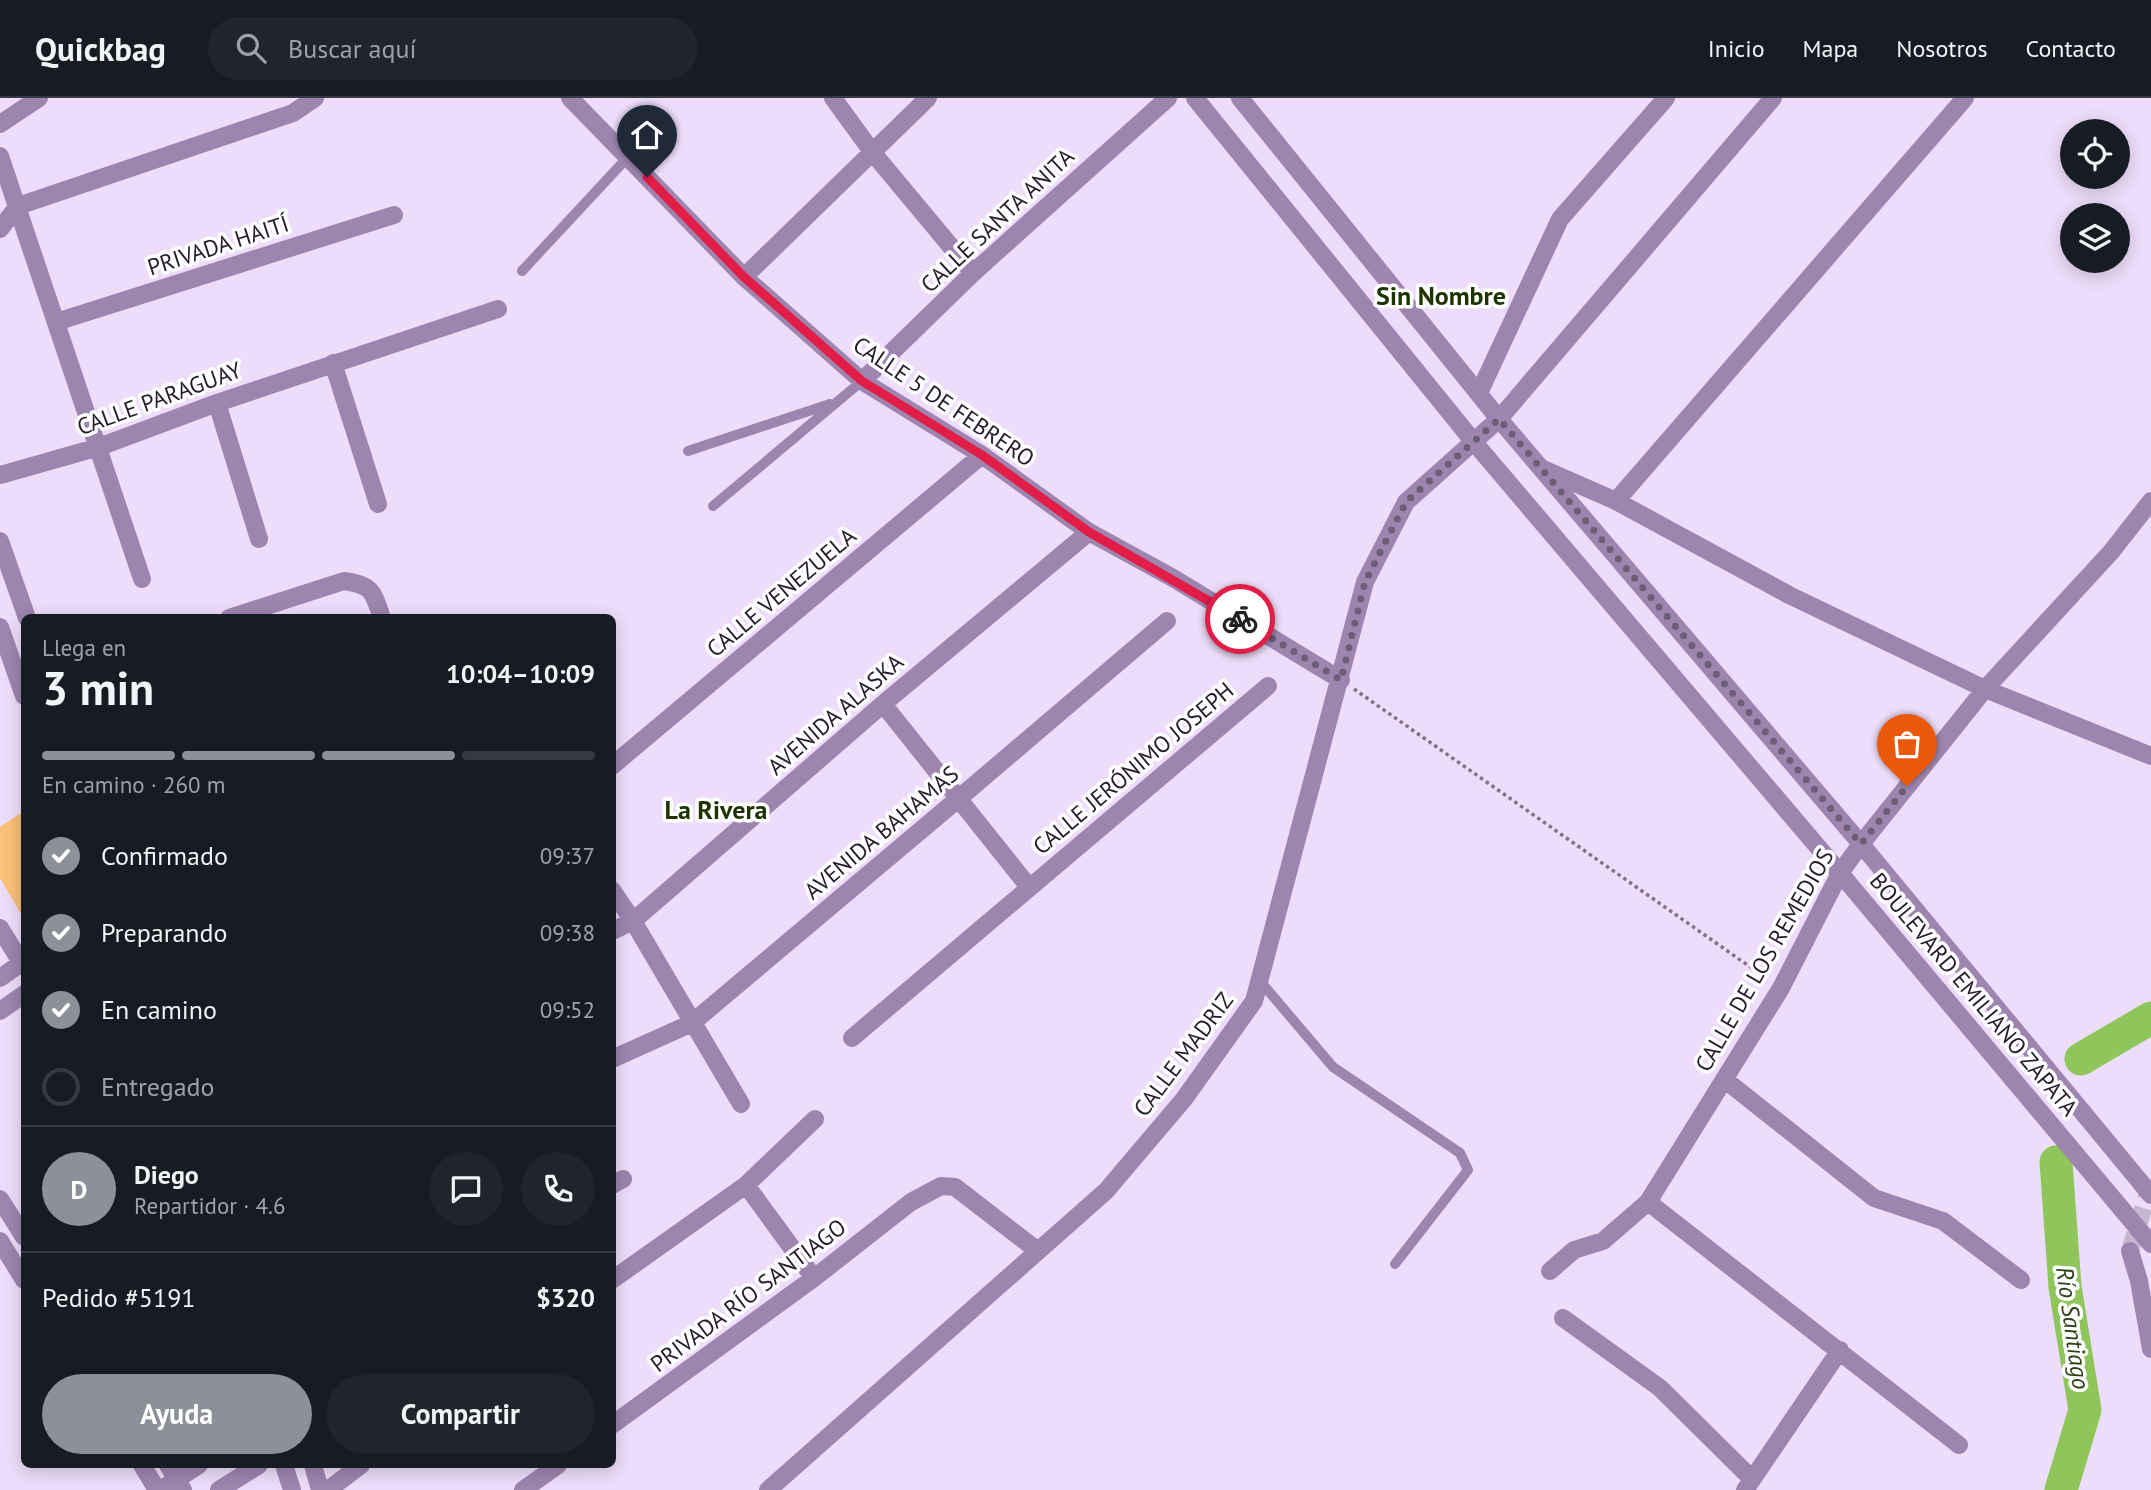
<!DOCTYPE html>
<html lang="es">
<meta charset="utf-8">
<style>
body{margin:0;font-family:"PT Sans",sans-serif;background:#20242c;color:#f1f3f6;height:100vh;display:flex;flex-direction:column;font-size:26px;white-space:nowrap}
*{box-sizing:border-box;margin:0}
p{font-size:23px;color:#9ea1a6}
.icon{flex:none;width:38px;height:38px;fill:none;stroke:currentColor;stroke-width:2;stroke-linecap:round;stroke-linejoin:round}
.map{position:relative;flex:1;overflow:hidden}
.side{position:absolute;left:21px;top:516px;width:595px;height:854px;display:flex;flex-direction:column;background:#171b24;border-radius:10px;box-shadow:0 4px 18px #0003}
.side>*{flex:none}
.fabs{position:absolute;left:2060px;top:21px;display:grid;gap:14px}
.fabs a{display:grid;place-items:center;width:70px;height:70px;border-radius:50%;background:#171b24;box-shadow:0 4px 18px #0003;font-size:35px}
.pin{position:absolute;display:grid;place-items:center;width:60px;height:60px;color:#fff;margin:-72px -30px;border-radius:50% 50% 50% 0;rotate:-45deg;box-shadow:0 0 7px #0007}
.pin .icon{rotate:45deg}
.courier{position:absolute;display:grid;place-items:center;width:70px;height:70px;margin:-35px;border:5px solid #e11d48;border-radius:50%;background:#fff;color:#222;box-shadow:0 2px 9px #0007}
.overview em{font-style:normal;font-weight:700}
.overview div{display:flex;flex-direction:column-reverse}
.overview{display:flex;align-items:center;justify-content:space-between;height:119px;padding:0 21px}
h1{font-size:46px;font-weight:700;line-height:52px}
.bar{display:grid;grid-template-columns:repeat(4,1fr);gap:10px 7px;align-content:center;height:84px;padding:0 21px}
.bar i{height:9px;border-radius:5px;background:#363941}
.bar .on{background:#8c9099}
.bar p{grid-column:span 4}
.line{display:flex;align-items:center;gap:18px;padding:0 21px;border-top:2px solid #363941}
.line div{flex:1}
.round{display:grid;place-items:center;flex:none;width:74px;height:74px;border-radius:37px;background:#20242c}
ol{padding:0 21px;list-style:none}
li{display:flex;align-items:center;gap:21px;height:77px}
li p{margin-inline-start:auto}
li .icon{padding:7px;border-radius:50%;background:#8c9099;color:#fff;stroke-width:4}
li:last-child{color:#9ea1a6}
li i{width:38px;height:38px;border:4px solid #363941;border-radius:50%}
.button{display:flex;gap:14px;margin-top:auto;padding:14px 21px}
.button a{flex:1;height:80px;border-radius:42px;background:#8c9099;color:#fff;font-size:28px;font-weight:700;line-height:80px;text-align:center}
.button a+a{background:#20242c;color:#f1f3f6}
header{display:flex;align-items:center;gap:42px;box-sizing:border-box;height:98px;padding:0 35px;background:#171b24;border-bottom:2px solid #363941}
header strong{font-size:33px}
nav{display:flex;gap:38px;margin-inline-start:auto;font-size:24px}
.search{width:490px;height:63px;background:#20242c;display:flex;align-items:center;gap:18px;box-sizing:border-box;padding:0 24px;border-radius:38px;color:#9ea1a6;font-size:26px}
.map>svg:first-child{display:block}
.green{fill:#f9c078}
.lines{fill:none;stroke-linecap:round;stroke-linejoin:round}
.river{stroke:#8fc65c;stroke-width:33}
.minor-tunnel{stroke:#c6b6d1;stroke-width:18;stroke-dasharray:18 9;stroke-linecap:butt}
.path{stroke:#81738a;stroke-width:3.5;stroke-dasharray:3.5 3.5;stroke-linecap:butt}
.service{stroke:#9e85af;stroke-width:10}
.minor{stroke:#9e85af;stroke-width:18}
.tertiary{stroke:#9e85af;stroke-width:18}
.done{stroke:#6c5f75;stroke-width:7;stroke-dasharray:0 12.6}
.route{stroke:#e11d48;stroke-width:9}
.labels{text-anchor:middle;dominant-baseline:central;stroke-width:7;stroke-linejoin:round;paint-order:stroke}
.street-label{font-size:23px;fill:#261b2d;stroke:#fff}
.water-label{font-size:24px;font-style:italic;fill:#2b4116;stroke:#fff}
.quarter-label{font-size:26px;font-weight:bold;fill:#1d3401;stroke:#fff}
</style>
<header>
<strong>Quickbag</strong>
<div class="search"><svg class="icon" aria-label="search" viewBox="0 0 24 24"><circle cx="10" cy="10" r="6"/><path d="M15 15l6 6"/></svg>Buscar aquí</div>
<nav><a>Inicio</a><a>Mapa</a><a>Nosotros</a><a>Contacto</a></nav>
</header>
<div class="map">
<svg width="2151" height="1392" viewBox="0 0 2151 1392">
<rect width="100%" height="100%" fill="#eeddfa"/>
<path class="green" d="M24 713V821L0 780V729Z"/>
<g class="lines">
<path class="river" d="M2081 961 2151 920
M2056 1064 2065 1189 2085 1312 2061 1392"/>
<path class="minor-tunnel" d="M2130 1153 2151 1085"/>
<path class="path" d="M1354 591 1766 880"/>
<path class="service" d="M522 173 628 59
M688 353 830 306
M713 408 862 283
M1260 883 1333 969 1460 1055 1468 1072 1395 1166"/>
<path class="minor" d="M570 0 744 179 862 283 982 357 1089 434 1173 480 1341 582
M833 0 873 55 973 175
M0 26 39 0
M0 58 142 481
M0 131 18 108 293 15 315 0
M744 179 928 0
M56 224 394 117
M333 265 378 406
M862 283 973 175 1168 0
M1479 295 1560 121 1666 0
M217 305 259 441
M1543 371 1616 403 1789 497 1985 591 2151 658
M0 377 99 349 217 305 498 211
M1616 403 1965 0
M229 520 344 483C373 487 373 494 382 520
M883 606 1029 789
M612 668 982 357
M612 792 633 823 741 1006
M0 830 24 869
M612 833 633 823 883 606 1089 434
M0 880 24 863
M0 913 24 896
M852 940 1268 588
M612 961 692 925 958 701 1167 523
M1724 981 1874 1100 1943 1123 2021 1182
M612 1087 623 1081
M746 1087 814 1180
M0 1101 24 1139
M1648 1104 1959 1347
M0 1143 24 1182
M2130 1153 2139 1183 2151 1251
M1550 1173 1574 1152 1603 1143 1648 1104 1781 890 1840 775 1861 746 1985 591 2111 454 2151 403
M612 1182 746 1087 815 1021
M1563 1220 1660 1290 1752 1381
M612 1327 814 1180 911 1104 941 1088 955 1089 1038 1153
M142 1367 157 1392
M168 1367 183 1392
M160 1392 199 1367
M219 1392 259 1367
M328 1392 361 1367
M523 1392 558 1367
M768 1392 1106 1093 1184 1001 1254 903 1365 484 1406 404 1499 321 1773 0
M1745 1392 1840 1252"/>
<path class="tertiary" d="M1195 0 1473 343 1840 775 2151 1146
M1240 0 1499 321 1861 746 2151 1097
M0 443 27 520
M0 529 24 598
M284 1367 292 1392
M313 1367 320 1392"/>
</g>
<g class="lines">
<path class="done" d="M1240 521 1341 582 1365 484 1406 404 1499 321 1861 746 1907 688"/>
<path class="route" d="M647 79 744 179 862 283 982 357 1089 434 1240 521"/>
</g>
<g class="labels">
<g class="street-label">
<text transform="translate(997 122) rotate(-43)">CALLE SANTA ANITA</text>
<text transform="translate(218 147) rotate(-18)">PRIVADA HAITÍ</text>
<text transform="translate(159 300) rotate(-20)">CALLE PARAGUAY</text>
<text transform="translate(944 303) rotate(34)">CALLE 5 DE FEBRERO</text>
<text transform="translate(781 494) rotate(-40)">CALLE VENEZUELA</text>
<text transform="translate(835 616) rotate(-41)">AVENIDA ALASKA</text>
<text transform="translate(1133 670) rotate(-40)">CALLE JERÓNIMO JOSEPH</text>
<text transform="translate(881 734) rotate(-40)">AVENIDA BAHAMAS</text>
<text transform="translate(1764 862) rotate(-60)">CALLE DE LOS REMEDIOS</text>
<text transform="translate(1974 896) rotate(50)">BOULEVARD EMILIANO ZAPATA</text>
<text transform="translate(1183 956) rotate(-53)">CALLE MADRIZ</text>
<text transform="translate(748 1197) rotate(-37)">PRIVADA RÍO SANTIAGO</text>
</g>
<g class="water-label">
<text transform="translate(2073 1230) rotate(82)">Río Santiago</text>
</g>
<g class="quarter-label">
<text x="1441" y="197">Sin Nombre</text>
<text x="716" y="711">La Rivera</text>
</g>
</g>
</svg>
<div class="fabs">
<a><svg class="icon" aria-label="locate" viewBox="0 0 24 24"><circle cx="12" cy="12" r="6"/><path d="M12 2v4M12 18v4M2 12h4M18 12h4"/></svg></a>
<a><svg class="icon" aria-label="layers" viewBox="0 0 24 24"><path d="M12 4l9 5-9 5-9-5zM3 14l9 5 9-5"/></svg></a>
</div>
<div class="pin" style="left:1907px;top:688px;background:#ea580c"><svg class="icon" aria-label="bag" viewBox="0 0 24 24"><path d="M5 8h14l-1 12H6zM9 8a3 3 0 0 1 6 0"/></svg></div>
<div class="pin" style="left:647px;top:79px;background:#1f2937"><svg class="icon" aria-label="home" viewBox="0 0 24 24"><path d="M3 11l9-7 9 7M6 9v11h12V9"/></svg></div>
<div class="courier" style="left:1240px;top:521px"><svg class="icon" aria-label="bike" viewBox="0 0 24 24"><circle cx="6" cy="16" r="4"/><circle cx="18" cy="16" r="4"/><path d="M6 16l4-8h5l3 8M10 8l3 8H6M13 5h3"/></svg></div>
<section class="side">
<div class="overview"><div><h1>3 min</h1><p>Llega en</p></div><em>10:04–10:09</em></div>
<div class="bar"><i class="on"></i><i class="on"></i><i class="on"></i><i></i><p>En camino · 260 m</p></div>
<ol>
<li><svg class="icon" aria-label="check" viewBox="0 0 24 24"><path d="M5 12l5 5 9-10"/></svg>Confirmado<p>09:37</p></li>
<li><svg class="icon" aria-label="check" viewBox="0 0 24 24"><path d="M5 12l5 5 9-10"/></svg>Preparando<p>09:38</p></li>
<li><svg class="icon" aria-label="check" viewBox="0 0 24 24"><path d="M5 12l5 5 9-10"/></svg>En camino<p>09:52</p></li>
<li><i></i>Entregado</li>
</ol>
<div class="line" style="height:126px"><b class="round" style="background:#8c9099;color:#fff">D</b><div><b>Diego</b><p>Repartidor · 4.6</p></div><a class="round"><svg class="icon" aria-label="chat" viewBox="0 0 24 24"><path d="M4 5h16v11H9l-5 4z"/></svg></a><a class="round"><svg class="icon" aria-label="phone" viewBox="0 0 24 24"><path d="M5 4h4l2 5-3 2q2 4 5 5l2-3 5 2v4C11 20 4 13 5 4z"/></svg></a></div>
<div class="line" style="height:91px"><div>Pedido #5191</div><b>$320</b></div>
<div class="button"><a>Ayuda</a><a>Compartir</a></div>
</section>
</div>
